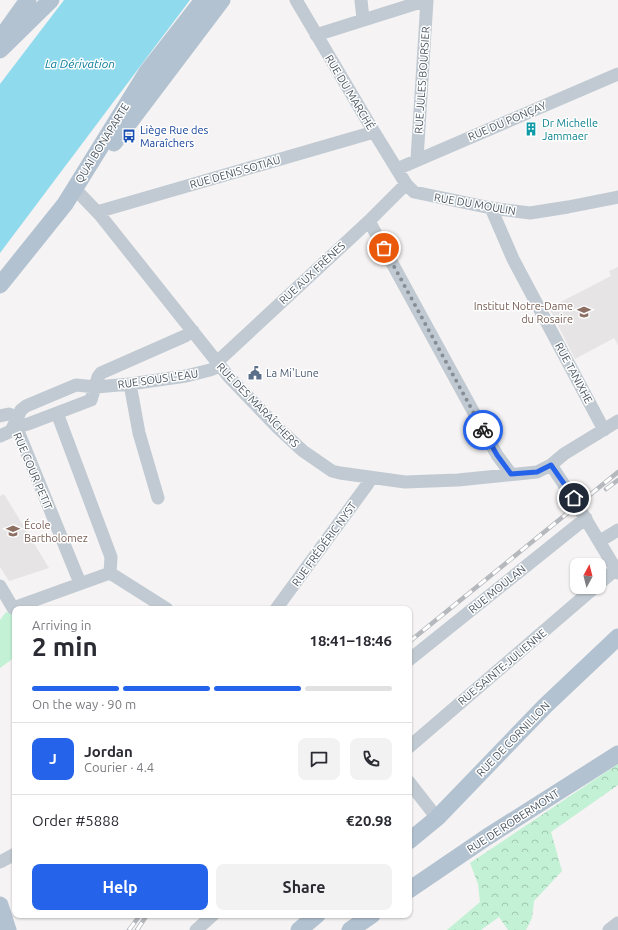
<!DOCTYPE html>
<meta charset="utf-8">
<style>
body{margin:0;font-family:Ubuntu,sans-serif;background:#f2f2f3;color:#2b2b33;height:100vh;display:flex;flex-direction:column;font-size:15px;white-space:nowrap}
*{box-sizing:border-box;margin:0}
p{font-size:13px;color:#7c7c81}
.icon{flex:none;width:22px;height:22px;fill:none;stroke:currentColor;stroke-width:2;stroke-linecap:round;stroke-linejoin:round}
.map{position:relative;flex:1;overflow:hidden}
.drawer{position:absolute;left:12px;top:606px;width:400px;height:312px;display:flex;flex-direction:column;background:#fff;border-radius:8px;box-shadow:0 1px 3px #0004}
.drawer>*{flex:none}
.needle{width:26px;rotate:7deg}
.fabs{position:absolute;left:570px;top:558px;display:grid;gap:8px}
.fabs a{display:grid;place-items:center;width:36px;height:36px;border-radius:8px;background:#fff;box-shadow:0 1px 3px #0004;font-size:20px}
.pin{position:absolute;display:grid;place-items:center;width:34px;height:34px;color:#fff;margin:-17px;border:2px solid #fff;border-radius:50%;box-shadow:0 1px 4px #0007}
.courier{position:absolute;display:grid;place-items:center;width:40px;height:40px;margin:-20px;border:3px solid #2563eb;border-radius:50%;background:#fff;color:#222;box-shadow:0 1px 5px #0007}
.summary em{font-style:normal;font-weight:700}
.summary div{display:flex;flex-direction:column-reverse}
.summary{display:flex;align-items:center;justify-content:space-between;height:68px;padding:0 20px}
h1{font-size:26px;font-weight:700;line-height:30px}
.bar{display:grid;grid-template-columns:repeat(4,1fr);gap:6px 4px;align-content:center;height:48px;padding:0 20px}
.bar i{height:5px;border-radius:3px;background:#e1e1e2}
.bar .active{background:#2563eb}
.bar p{grid-column:span 4}
.line{display:flex;align-items:center;gap:10px;padding:0 20px;border-top:1px solid #e1e1e2}
.line div{flex:1}
.round{display:grid;place-items:center;flex:none;width:42px;height:42px;border-radius:8px;background:#f2f2f3}
.primary-button{display:flex;gap:8px;margin-top:auto;padding:8px 20px}
.primary-button a{flex:1;height:46px;border-radius:8px;background:#2563eb;color:#fff;font-size:16px;font-weight:700;line-height:46px;text-align:center}
.primary-button a+a{background:#f2f2f3;color:#2b2b33}
.map>svg:first-child{display:block}
.education{fill:#e6e4e5}
.green{fill:#c3f1d5}
.forest{fill:url(#forest-crowns)}
.water{fill:#90daee}
.lines{fill:none;stroke-linecap:round;stroke-linejoin:round}
.minor{stroke:#c1cad2;stroke-width:13}
.major{stroke:#b3c2d1;stroke-width:17}
.rail-casing{stroke:#b5b8bd;stroke-width:4.5}
.rail{stroke:#fff;stroke-width:3;stroke-dasharray:9;stroke-linecap:butt}
.done{stroke:#868d94;stroke-width:4;stroke-dasharray:0 7.2}
.route{stroke:#2563eb;stroke-width:5}
.labels{text-anchor:middle;dominant-baseline:central;stroke-width:3;stroke-linejoin:round;paint-order:stroke}
.street-label{font-size:11px;fill:#4a5661;stroke:#fff}
.culture-label{font-size:11px;fill:#0d838f;stroke:#fff;text-anchor:start}
.transit-label{font-size:11px;fill:#164399;stroke:#fff;text-anchor:start}
.education-label{font-size:11px;fill:#785e54;stroke:#fff;text-anchor:end}
.service-label{font-size:11px;fill:#4e5e75;stroke:#fff;text-anchor:start}
.water-label{font-size:12px;font-style:italic;fill:#0c7c9b;stroke:#fff}
</style>
<div class="map">
<svg width="618" height="930" viewBox="0 0 618 930">
<defs>
<pattern id="forest-crowns" width="20" height="18" patternUnits="userSpaceOnUse"><rect width="20" height="18" fill="#c3f1d5"/><path d="M2 6a3 3 0 1 1 6 0M12 15a3 3 0 1 1 6 0" fill="none" stroke="#a0c6b0"/></pattern>
</defs>
<rect width="100%" height="100%" fill="#f5f3f3"/>
<path class="education" d="M618 267V345L614 338 575 359 549 308 611 276 609 271Z
M4 494 49 568 9 581 0 567V496Z"/>
<path class="green" d="M6 612 15 615V657L0 668V620Z"/>
<path class="forest" d="M618 764V785L551 832 562 871 534 901 532 918 526 930H508L499 917 481 930H447L480 902 478 884 470 863Z"/>
<path class="water" d="M64 0H190L0 253V84Z"/>
<g class="lines">
<path class="minor" d="M296 0 374 132 406 184 414 192 491 208 530 213 568 207 618 197
M361 0 363 19
M316 35 427 0
M417 159 427 0
M397 169 618 74
M77 191 100 215 229 377 278 428 303 451 332 471 340 473 405 482 458 480 537 472 551 465 573 498 618 573
M491 208 513 259 604 430
M97 212 374 132
M369 221 497 455 511 474
M217 362 369 221 406 184
M130 384 139 433 158 498
M57 413 111 557 110 573 167 609
M0 416 9 414 17 417
M15 423 20 426 28 424 91 400 98 377 101 373 185 336 193 331
M13 427 18 431 80 583
M0 436 11 431 21 410 26 406 76 385 96 387 130 384 186 376 210 370 220 366
M551 465 564 454 618 421
M600 541 618 530
M599 584 616 569
M0 586 13 608 110 573
M276 609 367 485 371 478
M409 660 586 518
M409 747 595 587
M409 782 437 818
M0 862 15 854
M196 930 213 915
M609 930 618 923"/>
<path class="major" d="M0 39 28 0
M0 50 51 0
M114 143 222 0
M0 285 65 204 147 72 203 0
M409 841 437 818 545 706 618 637
M409 890 487 837 618 754
M0 905 8 930
M299 930 317 915
M350 930 372 915"/>
<g class="rail-casing">
<path id="rail" d="M606 489 618 480
M409 642 618 472
M129 930 140 915
M137 930 147 915"/>
</g>
<use href="#rail" class="rail"/>
</g>
<g class="lines">
<path class="done" d="M384 248 483 430"/>
<path class="route" d="M483 430 497 455 511 474 537 472 551 465 574 498"/>
</g>
<defs>
<g id="building-bare" transform="scale(1.08)"><path d="M-4-6H4V6H1V3H-1V6H-4ZM-2.5-4.3h1.7v1.8h-1.7ZM.8-4.3h1.7v1.8H.8ZM-2.5-1h1.7V.8h-1.7ZM.8-1h1.7V.8H.8Z" fill="#0f9aa8" stroke="#fff" stroke-width="2.5" paint-order="stroke"/></g>
<g id="bus-bare" transform="scale(1.08)"><path d="M-5-6H5V4H4V6H2V4H-2V6H-4V4H-5ZM-3.5-4V0h7V-4ZM-3.5 1.2v1.5H-2V1.2ZM2 1.2v1.5H3.5V1.2Z" fill="#1a4fb4" stroke="#fff" stroke-width="2.5" paint-order="stroke"/></g>
<g id="school-bare" transform="scale(1.08)"><path d="M0-5L7-2L0 1L-7-2ZM-4 1L0 2.5L4 1V4Q0 6-4 4Z" fill="#8d6e63" stroke="#fff" stroke-width="2.5" paint-order="stroke"/></g>
<g id="civic-bare" transform="scale(1.08)"><path d="M-.6-6.5H3V-4.5H.6V-3L4-1V1h2V6H-6V1h2V-1L-.6-3ZM-1.2 2.5V6h2.4V2.5Z" fill="#5c6f8a" stroke="#fff" stroke-width="2.5" paint-order="stroke"/></g>
</defs>
<g fill-rule="evenodd">
<use href="#building-bare" x="531" y="129"/>
<use href="#bus-bare" x="129" y="136"/>
<use href="#school-bare" x="584" y="312"/>
<use href="#civic-bare" x="255" y="373"/>
<use href="#school-bare" x="13" y="531"/>
</g>
<g class="labels">
<g class="street-label">
<text transform="translate(422 80) rotate(-86)">RUE JULES BOURSIER</text>
<text transform="translate(350 92) rotate(59)">RUE DU MARCHÉ</text>
<text transform="translate(507 121) rotate(-23)">RUE DU PONÇAY</text>
<text transform="translate(102 143) rotate(-58)">QUAI BONAPARTE</text>
<text transform="translate(235 172) rotate(-16)">RUE DENIS SOTIAU</text>
<text transform="translate(475 204) rotate(10)">RUE DU MOULIN</text>
<text transform="translate(312 273) rotate(-43)">RUE AUX FRÊNES</text>
<text transform="translate(574 373) rotate(62)">RUE TANIXHE</text>
<text transform="translate(158 379) rotate(-8)">RUE SOUS L'EAU</text>
<text transform="translate(258 405) rotate(46)">RUE DES MARAÎCHERS</text>
<text transform="translate(33 471) rotate(67)">RUE COUR PETIT</text>
<text transform="translate(324 544) rotate(-54)">RUE FRÉDÉRIC NYST</text>
<text transform="translate(497 589) rotate(-39)">RUE MOULAN</text>
<text transform="translate(502 667) rotate(-40)">RUE SAINTE-JULIENNE</text>
<text transform="translate(513 739) rotate(-46)">RUE DE CORNILLON</text>
<text transform="translate(513 821) rotate(-33)">RUE DE ROBERMONT</text>
</g>
<g class="culture-label">
<text x="542" y="123">Dr Michelle<tspan x="542" dy="13">Jammaer</tspan></text>
</g>
<g class="transit-label">
<text x="140" y="130">Liège Rue des<tspan x="140" dy="13">Maraîchers</tspan></text>
</g>
<g class="education-label">
<text x="573" y="306">Institut Notre-Dame<tspan x="573" dy="13">du Rosaire</tspan></text>
<text x="24" y="525" text-anchor="start">École<tspan x="24" dy="13">Bartholomez</tspan></text>
</g>
<g class="service-label">
<text x="266" y="373">La Mi'Lune</text>
</g>
<g class="water-label">
<text x="80" y="63">La Dérivation</text>
</g>
</g>
</svg>
<div class="fabs">
<a><svg class="needle" viewBox="-14 -14 28 28"><path d="M0-13l5 13h-10z" fill="#e53935"/><path d="M0 13l5-13h-10z" fill="#7c7c81"/></svg></a>
</div>
<div class="pin" style="left:384px;top:248px;background:#ea580c"><svg class="icon" aria-label="bag" viewBox="0 0 24 24"><path d="M5 8h14l-1 12H6zM9 8a3 3 0 0 1 6 0"/></svg></div>
<div class="pin" style="left:574px;top:498px;background:#1f2937"><svg class="icon" aria-label="home" viewBox="0 0 24 24"><path d="M3 11l9-7 9 7M6 9v11h12V9"/></svg></div>
<div class="courier" style="left:483px;top:430px"><svg class="icon" aria-label="bike" viewBox="0 0 24 24"><circle cx="6" cy="16" r="4"/><circle cx="18" cy="16" r="4"/><path d="M6 16l4-8h5l3 8M10 8l3 8H6M13 5h3"/></svg></div>
<section class="drawer">
<div class="summary"><div><h1>2 min</h1><p>Arriving in</p></div><em>18:41–18:46</em></div>
<div class="bar"><i class="active"></i><i class="active"></i><i class="active"></i><i></i><p>On the way · 90 m</p></div>
<div class="line" style="height:72px"><b class="round" style="background:#2563eb;color:#fff">J</b><div><b>Jordan</b><p>Courier · 4.4</p></div><a class="round"><svg class="icon" aria-label="chat" viewBox="0 0 24 24"><path d="M4 5h16v11H9l-5 4z"/></svg></a><a class="round"><svg class="icon" aria-label="phone" viewBox="0 0 24 24"><path d="M5 4h4l2 5-3 2q2 4 5 5l2-3 5 2v4C11 20 4 13 5 4z"/></svg></a></div>
<div class="line" style="height:52px"><div>Order #5888</div><b>€20.98</b></div>
<div class="primary-button"><a>Help</a><a>Share</a></div>
</section>
</div>
